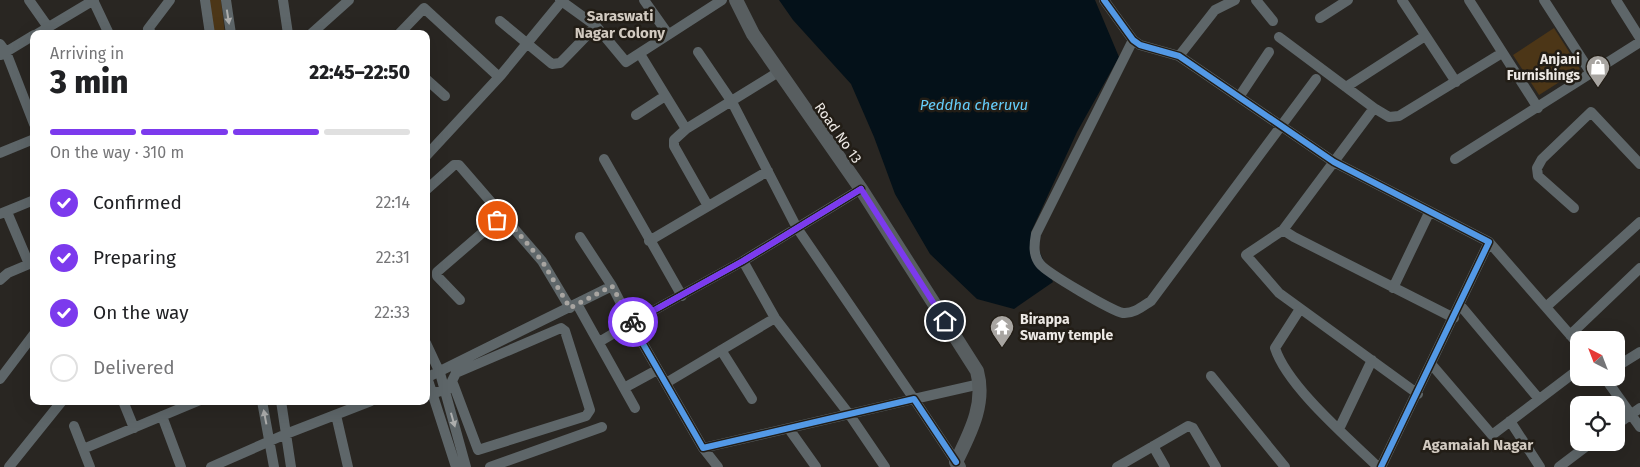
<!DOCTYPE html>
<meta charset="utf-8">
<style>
body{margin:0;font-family:"Fira Sans",sans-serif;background:#f2f2f2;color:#202124;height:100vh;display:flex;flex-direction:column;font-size:19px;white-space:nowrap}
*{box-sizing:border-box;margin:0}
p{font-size:16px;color:#757577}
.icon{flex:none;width:28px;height:28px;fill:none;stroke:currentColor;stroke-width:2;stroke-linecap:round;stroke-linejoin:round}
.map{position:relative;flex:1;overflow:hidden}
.drawer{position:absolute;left:30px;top:30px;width:400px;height:375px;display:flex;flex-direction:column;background:#fff;border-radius:10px;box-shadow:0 5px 20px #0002}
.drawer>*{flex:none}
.needle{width:32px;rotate:318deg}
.controls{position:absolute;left:1570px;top:331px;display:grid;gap:10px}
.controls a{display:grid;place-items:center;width:55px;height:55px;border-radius:10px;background:#fff;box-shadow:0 5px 20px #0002;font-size:25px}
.pin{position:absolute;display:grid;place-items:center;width:42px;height:42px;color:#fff;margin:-21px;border:2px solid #fff;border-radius:50%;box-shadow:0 1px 5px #0007}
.courier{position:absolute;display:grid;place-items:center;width:50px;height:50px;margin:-25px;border:4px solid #7c3aed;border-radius:50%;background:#fff;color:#222;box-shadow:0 1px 6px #0007}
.head em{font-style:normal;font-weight:800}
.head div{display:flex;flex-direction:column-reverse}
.head{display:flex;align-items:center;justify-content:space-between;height:85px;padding:0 20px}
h1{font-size:32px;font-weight:800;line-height:38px}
.bar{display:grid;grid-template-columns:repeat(4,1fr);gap:8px 5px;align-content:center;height:60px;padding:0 20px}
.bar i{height:6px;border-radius:4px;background:#e0e0e0}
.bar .selected{background:#7c3aed}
.bar p{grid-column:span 4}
ol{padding:0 20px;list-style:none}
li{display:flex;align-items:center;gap:15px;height:55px}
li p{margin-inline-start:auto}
li .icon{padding:5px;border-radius:50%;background:#7c3aed;color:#fff;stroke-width:4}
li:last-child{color:#757577}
li i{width:28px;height:28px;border:2px solid #e0e0e0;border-radius:50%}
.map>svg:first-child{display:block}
.green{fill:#4c3617}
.water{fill:#041119}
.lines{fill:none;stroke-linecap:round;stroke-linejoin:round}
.street{stroke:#5e6669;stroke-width:10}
.secondary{stroke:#585e60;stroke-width:14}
.cycleway-casing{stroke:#221d16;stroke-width:9}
.cycleway{stroke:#5399e6;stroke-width:6}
.oneway{fill:#adaead}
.done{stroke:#a8a5a1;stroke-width:5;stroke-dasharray:0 9}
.route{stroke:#7c3aed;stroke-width:6}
.labels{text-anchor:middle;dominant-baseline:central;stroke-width:5;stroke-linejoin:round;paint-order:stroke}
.poi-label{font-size:14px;font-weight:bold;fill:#ede9e5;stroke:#221d16;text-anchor:end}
.street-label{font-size:14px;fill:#ede9e5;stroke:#221d16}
.neighbourhood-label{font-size:15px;font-weight:bold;fill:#d2cac0;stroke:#221d16}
.water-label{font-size:15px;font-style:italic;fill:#66cefb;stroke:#221d16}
</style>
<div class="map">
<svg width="1640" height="467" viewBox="0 0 1640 467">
<rect width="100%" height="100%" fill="#292622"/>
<path class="green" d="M209 0H221L225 34H214Z
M1554 28 1580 69 1539 95 1513 55Z"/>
<path class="water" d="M779 0H1095L1119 57 1077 132 1031 232 1053 282 1014 309 977 299 930 254 895 194 874 137 851 84 793 20Z"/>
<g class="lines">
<path class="street" d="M29 0 48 27
M93 0 109 34
M205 0 210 34
M226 0 231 34
M283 0 288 34
M560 0 596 26 626 62 722 0
M644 0 668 34
M1104 0 1133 40 1140 45 1179 56 1334 162 1489 242 1381 467
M1256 0 1273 21
M1402 0 1456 82
M1469 0 1538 108
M1544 0 1591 73
M1616 0 1640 38
M1320 18 1348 0
M500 21 552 64 560 63 565 58 596 26
M37 34 94 0
M152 34 148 29 170 0
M311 34 349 0
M399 34 424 8 499 77
M1279 37 1374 108 1389 117 1399 116 1502 53
M1133 40 1036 234C1034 245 1033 255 1040 264 1047 273 1112 311 1123 313 1134 314 1143 306 1151 301L1316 79
M0 44 6 52 34 124
M698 52 732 102 797 228 914 399 980 384
M640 54 686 129 674 140V146L708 206
M1 55 34 35
M1179 56 1215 10 1235 0
M426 79 445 96
M1346 87 1425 36
M1239 97 1269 52
M1374 108 1283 230 1294 237 1454 318
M636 115 665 96
M686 129 780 71
M0 153 34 139
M426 156 501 75 561 2
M604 159 682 296
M1455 159 1640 42
M861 189 743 261 631 323 703 448 914 399 956 462
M426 190 454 165H459L542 261 570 308
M1574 208 1538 176 1537 168 1542 159 1591 112 1640 164
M7 212 29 264
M0 214 34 200
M1283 230 1246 255 1279 293 1418 394
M580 237 612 286
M649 241 768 171
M1489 242 1579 345
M743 261 775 318 849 414 885 467
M0 280 8 273 34 262
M1393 288 1429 213
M460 300 437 276V272L503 215
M577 304 635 408
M1460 305 1539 399
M1547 306 1640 222
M1300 309 1275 348C1287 386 1348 438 1378 467
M1570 335 1640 268
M426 343 440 373 466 467
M721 350 752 399
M1432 365 1492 435 1579 369
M1616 367 1640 352
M1211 376 1285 467
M427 377 456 467
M426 378 612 286 631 323 599 342
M1605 378 1640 427
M0 379 34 334
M666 383 775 318
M624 388 657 370
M432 394 454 386 452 381 456 373 561 328 565 331 590 410 586 416 478 450 454 386
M123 401 134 428
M262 401 274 467
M281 401 291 467
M336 415 348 467
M162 416 181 467
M1510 421 1540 467
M1616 425 1640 408
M74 426 90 467
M789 429 816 467
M1339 429 1372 360
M1153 446 1165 467
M703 448 718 467
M83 449 198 401
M9 467 62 401
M211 467 286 434 371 401
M490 467 602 427
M1117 467 1188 426 1193 428 1216 467
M1559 467 1592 442"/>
<path class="secondary" d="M736 0 753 34 861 189 977 371C986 404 970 433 956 462L959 467"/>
<g class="cycleway-casing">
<path id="cycleway" d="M1104 0 1133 40 1140 45 1179 56 1334 162 1489 242 1381 467
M861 189 743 261 631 323 703 448 914 399 956 462"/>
</g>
<use href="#cycleway" class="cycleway"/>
</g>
<defs><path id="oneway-solid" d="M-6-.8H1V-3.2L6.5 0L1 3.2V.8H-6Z" transform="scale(1.25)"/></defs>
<g class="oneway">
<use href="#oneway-solid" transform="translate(228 17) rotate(81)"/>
<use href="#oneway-solid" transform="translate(265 417) rotate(-101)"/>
<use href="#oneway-solid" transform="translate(453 420) rotate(74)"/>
</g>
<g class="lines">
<path class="done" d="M497 220 503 215 542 261 570 308 612 286 632 323 633 322"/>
<path class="route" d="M633 322 743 261 861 189 945 321"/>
</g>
<defs>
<g id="shop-pin" transform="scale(1.25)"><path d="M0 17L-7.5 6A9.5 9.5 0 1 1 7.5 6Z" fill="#a8a5a1" stroke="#221d16"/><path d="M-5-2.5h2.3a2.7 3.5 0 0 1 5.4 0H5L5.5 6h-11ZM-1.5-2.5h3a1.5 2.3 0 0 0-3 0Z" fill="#fff"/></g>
<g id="temple-pin" transform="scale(1.25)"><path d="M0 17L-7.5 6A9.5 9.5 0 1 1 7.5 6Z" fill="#a8a5a1" stroke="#221d16"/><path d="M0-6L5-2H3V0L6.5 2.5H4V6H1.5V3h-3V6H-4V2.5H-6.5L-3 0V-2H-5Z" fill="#fff"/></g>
</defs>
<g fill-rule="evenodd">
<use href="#shop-pin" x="1598" y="67"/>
<use href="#temple-pin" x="1002" y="327"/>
</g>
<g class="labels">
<g class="poi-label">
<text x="1580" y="59">Anjani<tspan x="1580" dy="16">Furnishings</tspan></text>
<text x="1020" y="319" text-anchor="start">Birappa<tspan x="1020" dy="16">Swamy temple</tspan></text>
</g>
<g class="street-label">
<text transform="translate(838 133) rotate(55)">Road No 13</text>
</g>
<g class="neighbourhood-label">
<text x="620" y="16">Saraswati<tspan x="620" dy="17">Nagar Colony</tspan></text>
<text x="1478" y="445">Agamaiah Nagar</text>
</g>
<g class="water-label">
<text x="974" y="105">Peddha cheruvu</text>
</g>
</g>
</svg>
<div class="controls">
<a><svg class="needle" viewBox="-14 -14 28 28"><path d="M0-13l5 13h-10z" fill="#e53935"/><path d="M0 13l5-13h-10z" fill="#757577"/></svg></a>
<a><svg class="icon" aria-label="locate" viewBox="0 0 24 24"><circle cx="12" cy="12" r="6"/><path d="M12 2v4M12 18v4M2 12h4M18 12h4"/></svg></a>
</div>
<div class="pin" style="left:497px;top:220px;background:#ea580c"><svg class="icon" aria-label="bag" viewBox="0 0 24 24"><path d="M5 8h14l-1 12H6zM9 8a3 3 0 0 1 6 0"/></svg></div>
<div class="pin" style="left:945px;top:321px;background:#1f2937"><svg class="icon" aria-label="home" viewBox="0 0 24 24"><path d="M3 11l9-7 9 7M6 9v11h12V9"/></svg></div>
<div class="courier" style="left:633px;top:322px"><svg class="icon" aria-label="bike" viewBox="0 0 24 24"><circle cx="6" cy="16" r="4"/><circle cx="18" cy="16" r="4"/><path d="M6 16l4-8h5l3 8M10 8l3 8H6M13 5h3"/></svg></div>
<section class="drawer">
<div class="head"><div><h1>3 min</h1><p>Arriving in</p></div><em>22:45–22:50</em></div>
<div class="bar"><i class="selected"></i><i class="selected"></i><i class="selected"></i><i></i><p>On the way · 310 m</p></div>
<ol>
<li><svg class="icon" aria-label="check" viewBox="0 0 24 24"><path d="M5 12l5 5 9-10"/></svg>Confirmed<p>22:14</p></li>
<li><svg class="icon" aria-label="check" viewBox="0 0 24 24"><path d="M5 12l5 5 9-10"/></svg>Preparing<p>22:31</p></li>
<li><svg class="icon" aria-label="check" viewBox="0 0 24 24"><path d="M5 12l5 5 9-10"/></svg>On the way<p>22:33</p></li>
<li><i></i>Delivered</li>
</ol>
</section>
</div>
